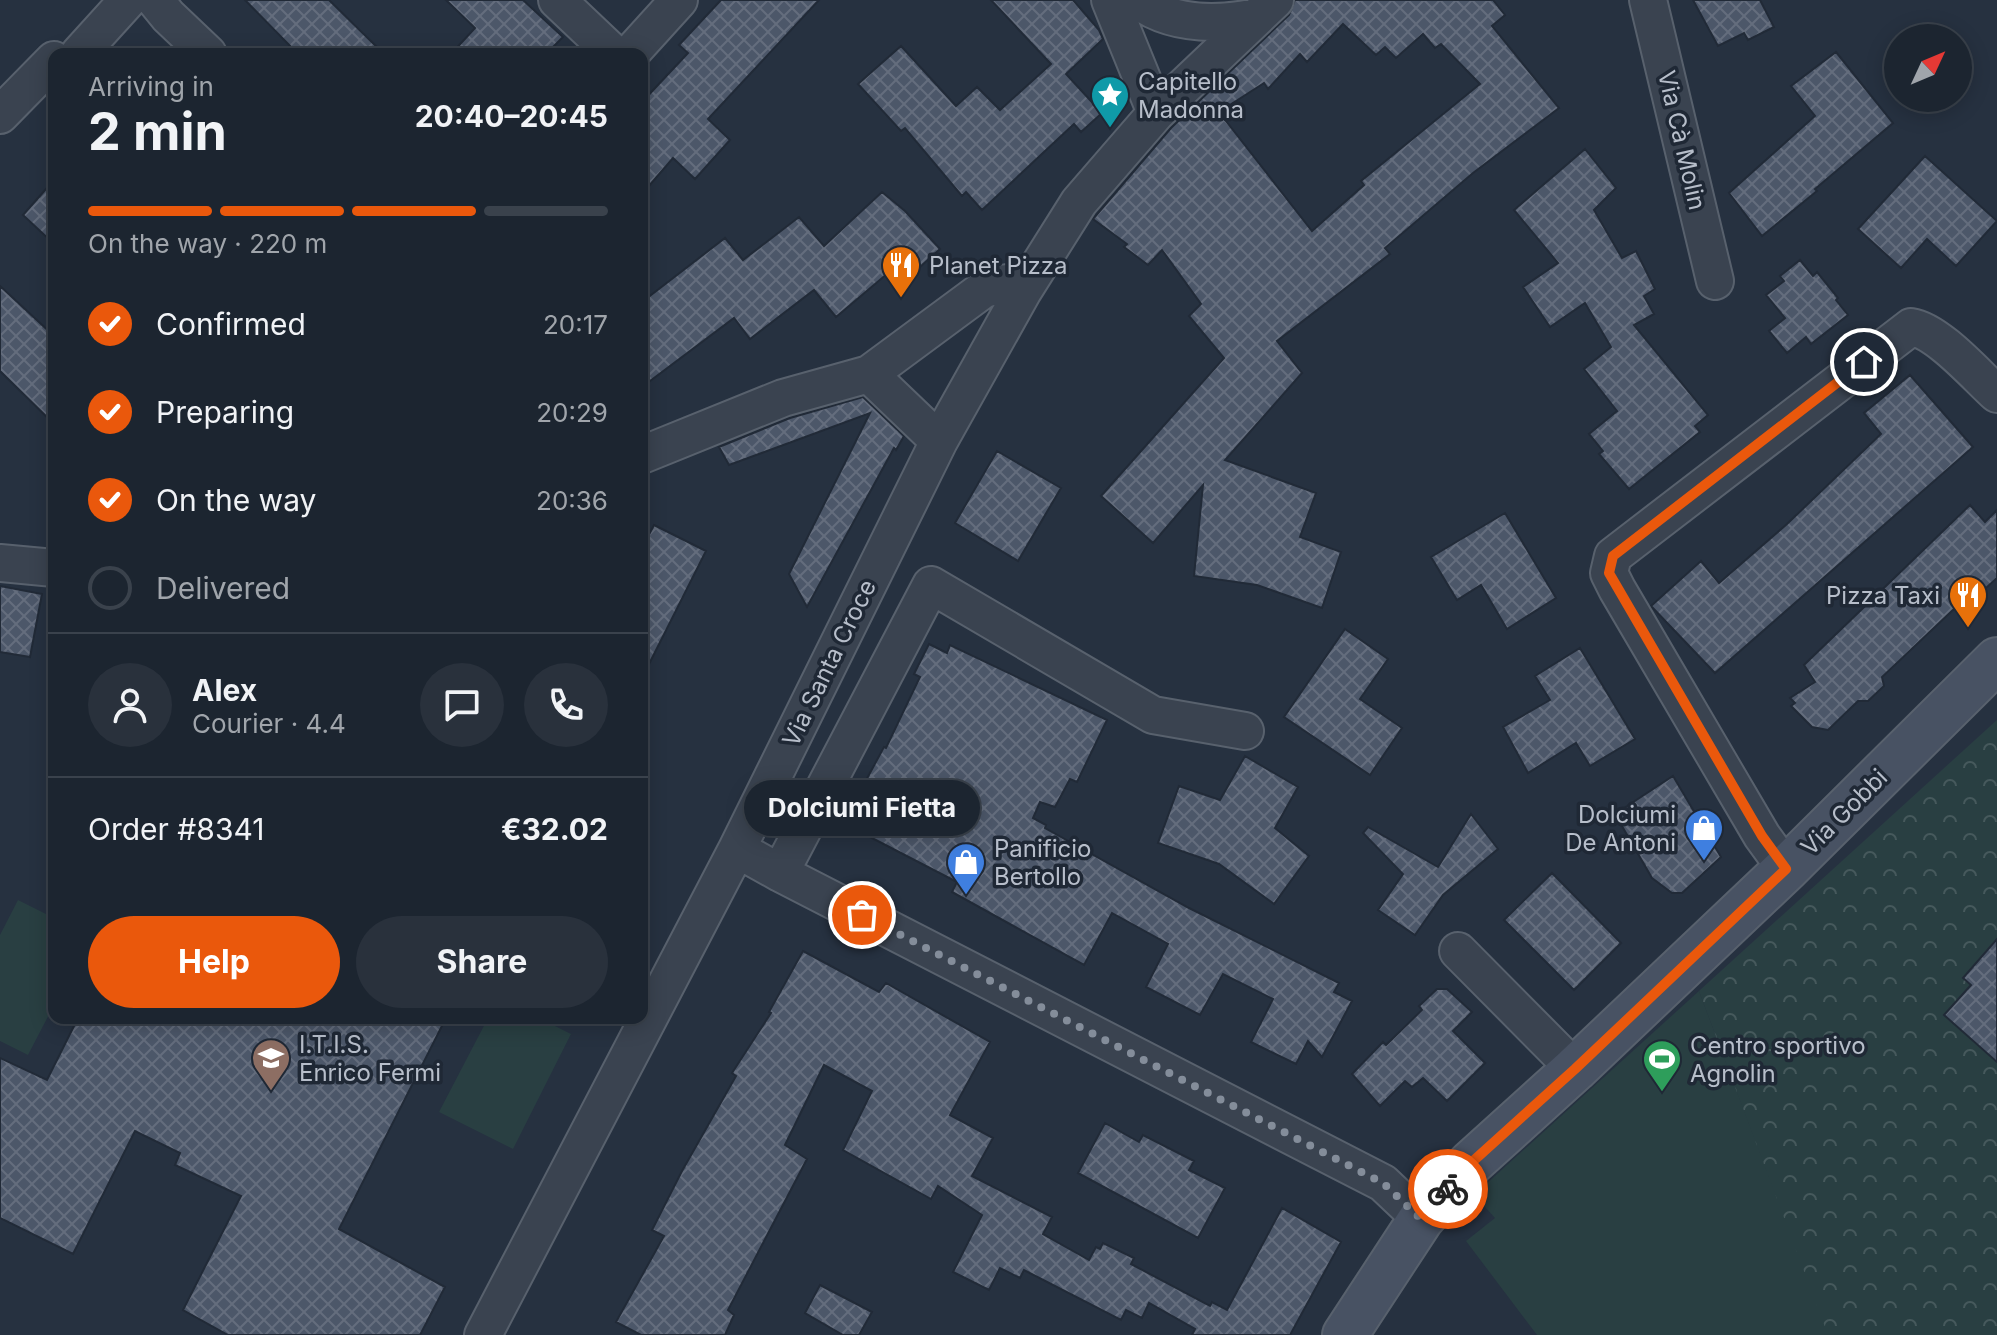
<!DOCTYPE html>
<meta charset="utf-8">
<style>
body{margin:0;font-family:Inter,sans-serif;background:#29313c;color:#f1f3f6;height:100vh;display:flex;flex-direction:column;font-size:30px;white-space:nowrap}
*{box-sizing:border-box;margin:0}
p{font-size:26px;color:#a0a5ab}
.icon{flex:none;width:44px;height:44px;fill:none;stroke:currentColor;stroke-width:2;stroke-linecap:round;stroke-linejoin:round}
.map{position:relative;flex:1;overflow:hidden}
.sheet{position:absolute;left:48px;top:48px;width:600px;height:976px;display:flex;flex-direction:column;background:#1c2530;border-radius:16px;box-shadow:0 4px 20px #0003,0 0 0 2px #3a424c}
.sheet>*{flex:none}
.needle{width:52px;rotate:46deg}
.tools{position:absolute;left:1884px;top:24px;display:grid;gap:16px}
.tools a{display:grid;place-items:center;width:88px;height:88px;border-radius:50%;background:#1c2530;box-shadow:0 4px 20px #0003,0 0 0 2px #3a424c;font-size:40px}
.pin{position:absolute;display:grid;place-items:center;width:68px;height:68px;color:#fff;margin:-34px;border:4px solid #fff;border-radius:50%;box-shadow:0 2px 8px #0007}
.courier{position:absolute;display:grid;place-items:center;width:80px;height:80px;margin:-40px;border:6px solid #ea580c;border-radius:50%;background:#fff;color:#222;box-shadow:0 2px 10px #0007}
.bubble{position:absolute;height:56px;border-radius:28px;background:#1c2530;box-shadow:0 4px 20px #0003,0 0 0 2px #3a424c;font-size:26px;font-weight:700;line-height:56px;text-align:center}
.headline em{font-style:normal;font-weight:700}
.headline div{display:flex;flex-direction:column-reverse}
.headline{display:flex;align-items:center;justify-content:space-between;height:136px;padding:0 40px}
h1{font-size:52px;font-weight:700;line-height:60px}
.bar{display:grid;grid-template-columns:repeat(4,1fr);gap:12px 8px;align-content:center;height:96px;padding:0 40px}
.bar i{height:10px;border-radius:6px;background:#3a424c}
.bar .selected{background:#ea580c}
.bar p{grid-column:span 4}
.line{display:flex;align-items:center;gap:20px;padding:0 40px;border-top:2px solid #3a424c}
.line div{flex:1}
.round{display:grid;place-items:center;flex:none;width:84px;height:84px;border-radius:42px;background:#29313c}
ol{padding:0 40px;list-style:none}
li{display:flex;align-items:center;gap:24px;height:88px}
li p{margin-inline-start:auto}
li .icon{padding:8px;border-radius:50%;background:#ea580c;color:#fff;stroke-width:4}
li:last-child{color:#a0a5ab}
li i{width:44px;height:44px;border:4px solid #3a424c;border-radius:50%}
.cta{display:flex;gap:16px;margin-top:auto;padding:16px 40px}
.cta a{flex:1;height:92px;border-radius:48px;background:#ea580c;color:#fff;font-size:32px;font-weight:700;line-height:92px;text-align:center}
.cta a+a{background:#29313c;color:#f1f3f6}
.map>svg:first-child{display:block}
.green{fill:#293f42}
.forest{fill:url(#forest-crowns)}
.building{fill:url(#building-cross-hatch);stroke:#212a37;stroke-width:2;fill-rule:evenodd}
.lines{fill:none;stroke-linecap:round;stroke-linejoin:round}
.street-casing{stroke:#58616d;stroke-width:40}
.secondary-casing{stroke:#58616d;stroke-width:48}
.street{stroke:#3a4350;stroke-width:36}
.secondary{stroke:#485263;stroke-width:44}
.done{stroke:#848d9a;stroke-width:8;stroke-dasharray:0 14.4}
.route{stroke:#ea580c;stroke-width:10}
.labels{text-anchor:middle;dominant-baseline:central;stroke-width:7;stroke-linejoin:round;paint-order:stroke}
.poi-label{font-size:24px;fill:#b7beca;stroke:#1f2835;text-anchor:start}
.street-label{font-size:24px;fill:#b7beca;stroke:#1f2835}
</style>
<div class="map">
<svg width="1997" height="1335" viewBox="0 0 1997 1335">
<defs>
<pattern id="forest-crowns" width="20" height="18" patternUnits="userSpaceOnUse" patternTransform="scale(2)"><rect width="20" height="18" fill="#293f42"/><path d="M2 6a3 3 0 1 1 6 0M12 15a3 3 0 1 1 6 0" fill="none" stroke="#46595c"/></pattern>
<pattern id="building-cross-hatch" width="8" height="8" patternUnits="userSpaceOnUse" patternTransform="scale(2)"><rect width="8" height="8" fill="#4c5769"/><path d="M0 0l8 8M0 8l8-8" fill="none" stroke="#646d7d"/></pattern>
</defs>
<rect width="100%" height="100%" fill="#263140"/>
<path class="green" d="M18 900 54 918V1005L28 1055 0 1041V935Z
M1699 991 1829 1335H1537L1466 1241 1495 1218 1474 1195Z
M488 1018H539L571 1034 513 1149 439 1112Z"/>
<path class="forest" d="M1997 720V1335H1828L1699 991Z"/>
<path class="building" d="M245 0H329L384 54H298Z
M446 0H523L563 37 546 54H451L475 28Z
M721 0H819L708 119 730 140 695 179 673 158 642 194V102L688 53 679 45Z
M991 0H1073L1099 30 1103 39 1066 74 1102 113 1081 132 1074 124 982 210 966 192 962 196 905 128 901 131 858 84 901 46 956 106 977 87 1000 110 1051 64Z
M1295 0H1493L1505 15 1492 26 1559 108 1473 173 1385 248 1390 254 1277 341 1302 373 1225 460 1316 493 1300 537 1341 552 1322 608 1257 585 1194 576 1203 485 1153 543 1101 496 1224 358 1189 316 1201 304 1162 250 1148 265 1124 247 1127 244 1093 219 1171 128 1289 15ZM1343 24 1376 55 1385 47 1396 58 1423 34 1435 48 1441 44 1480 84 1361 181 1364 185 1312 231 1219 112 1264 83 1268 89 1300 54 1307 62Z
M1693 0H1760L1774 27 1748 40 1744 33 1718 46Z
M1836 52 1893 123 1815 189 1817 191 1762 236 1729 193 1815 116 1791 86Z
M1585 149 1616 188 1594 210 1622 258 1636 251 1655 289 1644 296 1654 314 1634 325 1708 415 1695 426 1700 432 1629 489 1599 454 1603 451 1589 434 1617 411 1584 369 1611 347 1585 303 1550 327 1523 287 1558 263 1514 210Z
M1925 156 1997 221 1956 266 1927 239 1901 268 1858 229Z
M54 180V244L23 215Z
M882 192 905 211 940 249 900 285 888 273 836 317 814 290 750 339 734 318 642 387V302L725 238 743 260 799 217 824 246Z
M1800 260 1813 276 1817 272 1838 298 1836 300 1848 315 1811 344 1806 337 1787 353 1769 331 1785 318 1766 295 1784 281 1780 276Z
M0 286 54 336V424L0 371Z
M1910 375 1973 447 1715 673 1651 606 1701 561 1719 583 1787 524 1881 434 1864 413Z
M863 397 904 436 896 450 894 448 807 607 789 574 870 413 729 465 719 447 790 418Z
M997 451 1061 488 1018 561 955 523Z
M1970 505 1985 522 1997 510V578L1964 608H1955L1882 677 1884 686 1868 701H1858L1828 730 1812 727 1791 706 1795 703 1790 698 1815 682 1804 665Z
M1505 513 1556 598 1507 629 1481 585 1457 600 1431 557Z
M654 525 706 551 642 678V548Z
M0 586 42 594 30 657 0 652Z
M1345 629 1388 659 1360 699 1402 728 1370 775 1284 717Z
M929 644 947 653 950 645 1107 720 1077 782 1070 779 1055 807 1040 802 1033 818 1046 825 1045 828 1189 908 1339 983 1334 992 1352 1001 1322 1057 1308 1041 1296 1064 1251 1042 1273 999 1223 974 1200 1015 1146 987 1168 944 1112 913 1084 965 952 892 957 882 843 823 884 747 886 748 920 677 914 674Z
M1580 648 1635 739 1590 766 1576 743 1528 773 1503 727 1550 700 1535 676Z
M1245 756 1298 787 1275 828 1309 856 1274 904 1219 864 1158 843 1179 786 1220 800Z
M1673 776 1721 857 1682 893H1672L1652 878 1615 814Z
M1471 814 1498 849 1443 895 1415 935 1378 910 1403 874 1363 833 1368 827 1438 867Z
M1552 873 1621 943 1574 990 1504 920Z
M1997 939V1062L1944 1015 1971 985 1963 978Z
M803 951 879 992 886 983 990 1042 950 1115 993 1138 972 1176 1052 1217 1043 1234 1089 1260 1096 1247 1100 1249 1103 1243 1134 1258 1131 1264 1210 1306 1212 1302 1227 1310 1282 1208 1341 1242 1290 1335H1192L1195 1329 1149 1303 1142 1318 1126 1310 1121 1320 1024 1270 1020 1278 1000 1268 989 1290 953 1272 982 1215 938 1186 931 1199 843 1150 872 1091 824 1065 785 1145 807 1159 728 1310 734 1315 725 1335H641L616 1322 664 1236 652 1230 682 1171 736 1076 732 1073 771 1013 769 1012Z
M1437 989H1447L1472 1012 1453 1031 1485 1063 1447 1101 1423 1078 1412 1087 1405 1081 1380 1106 1352 1074 1383 1042 1386 1045 1422 1010 1419 1006Z
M78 1018H446L339 1229 445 1287 420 1335H228L183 1310 241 1196 175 1165 180 1153 135 1131 73 1254 0 1218V1058L47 1080Z
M1105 1123 1139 1142 1143 1135 1194 1161 1189 1170 1225 1188 1198 1238 1078 1173Z
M820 1285 872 1312 859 1335H843L805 1313Z"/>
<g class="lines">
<g class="street-casing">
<path id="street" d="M155 0 168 16 208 54
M557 0 614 54
M1110 0 1156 113
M1137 0C1171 25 1217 25 1257 17
M1648 0 1715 281
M79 54 128 0
M630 54 679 0
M0 115 54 60
M869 374 939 441
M642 455 783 398 869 374 984 289 1007 283 1023 291
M0 563 54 568
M737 849 780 873 1383 1183 1421 1219
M1786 869 1762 836 1617 589 1609 573 1613 556 1911 327C1938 331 1976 375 1997 394
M780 873 931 585 1153 715 1245 731
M1458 951 1575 1069
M483 1335 737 849 939 441 1023 291 1079 202 1156 113 1275 0"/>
</g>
<g class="secondary-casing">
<path id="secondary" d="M1345 1335 1421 1219 1471 1163 1575 1069 1786 869 1997 660"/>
</g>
<use href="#street" class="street"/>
<use href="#secondary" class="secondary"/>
</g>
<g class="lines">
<path class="done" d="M862 915 1383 1183 1421 1219 1448 1189"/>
<path class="route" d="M1448 1189 1471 1163 1575 1069 1786 869 1762 836 1609 573 1613 556 1864 362"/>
</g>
<defs>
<g id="sight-pin" transform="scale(2)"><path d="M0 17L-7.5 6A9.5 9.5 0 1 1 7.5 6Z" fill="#0f9aa8" stroke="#1f2835"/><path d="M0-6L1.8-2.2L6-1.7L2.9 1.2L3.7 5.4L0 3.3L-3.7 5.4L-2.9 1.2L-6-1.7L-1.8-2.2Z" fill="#fff"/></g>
<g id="restaurant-pin" transform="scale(2)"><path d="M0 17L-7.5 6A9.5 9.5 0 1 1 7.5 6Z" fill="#e8710a" stroke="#1f2835"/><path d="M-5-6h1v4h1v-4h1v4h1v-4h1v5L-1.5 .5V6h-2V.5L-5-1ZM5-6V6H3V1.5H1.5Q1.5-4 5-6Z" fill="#fff"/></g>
<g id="shop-pin" transform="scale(2)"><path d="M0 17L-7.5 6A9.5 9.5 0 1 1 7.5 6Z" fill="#3f7fe0" stroke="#1f2835"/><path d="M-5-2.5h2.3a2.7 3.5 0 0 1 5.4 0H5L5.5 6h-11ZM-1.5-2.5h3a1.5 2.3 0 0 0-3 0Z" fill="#fff"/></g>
<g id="school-pin" transform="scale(2)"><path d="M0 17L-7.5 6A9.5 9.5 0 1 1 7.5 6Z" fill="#8d6e63" stroke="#1f2835"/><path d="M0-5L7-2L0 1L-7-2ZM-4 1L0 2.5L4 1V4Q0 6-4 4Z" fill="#fff"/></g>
<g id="stadium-pin" transform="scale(2)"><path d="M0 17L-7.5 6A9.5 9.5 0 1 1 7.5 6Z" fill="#2e9e5b" stroke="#1f2835"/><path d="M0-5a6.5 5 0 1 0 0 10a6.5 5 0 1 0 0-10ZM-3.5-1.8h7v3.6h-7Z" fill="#fff"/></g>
</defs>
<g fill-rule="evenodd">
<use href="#sight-pin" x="1110" y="95"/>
<use href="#restaurant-pin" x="901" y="265"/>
<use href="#restaurant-pin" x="1968" y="595"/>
<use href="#shop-pin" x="1704" y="828"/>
<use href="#shop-pin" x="966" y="862"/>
<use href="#school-pin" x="271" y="1058"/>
<use href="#stadium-pin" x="1662" y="1059"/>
</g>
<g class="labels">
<g class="poi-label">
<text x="1138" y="81">Capitello<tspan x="1138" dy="28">Madonna</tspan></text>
<text x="929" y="265">Planet Pizza</text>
<text x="1940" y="595" text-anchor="end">Pizza Taxi</text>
<text x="1676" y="814" text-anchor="end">Dolciumi<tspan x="1676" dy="28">De Antoni</tspan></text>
<text x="994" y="848">Panificio<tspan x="994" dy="28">Bertollo</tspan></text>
<text x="299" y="1044">I.T.I.S.<tspan x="299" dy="28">Enrico Fermi</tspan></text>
<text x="1690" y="1045">Centro sportivo<tspan x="1690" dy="28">Agnolin</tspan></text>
</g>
<g class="street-label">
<text transform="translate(1682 140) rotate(77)">Via Cà Molin</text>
<text transform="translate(829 663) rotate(-64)">Via Santa Croce</text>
<text transform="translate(1844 812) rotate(-45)">Via Gobbi</text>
</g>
</g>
</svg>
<div class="tools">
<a><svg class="needle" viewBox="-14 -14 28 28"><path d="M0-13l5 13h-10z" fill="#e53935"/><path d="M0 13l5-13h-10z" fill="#a0a5ab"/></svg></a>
</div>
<div class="pin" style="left:862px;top:915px;background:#ea580c"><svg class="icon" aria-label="bag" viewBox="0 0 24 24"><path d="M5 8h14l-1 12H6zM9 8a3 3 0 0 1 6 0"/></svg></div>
<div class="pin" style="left:1864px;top:362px;background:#1f2937"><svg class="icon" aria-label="home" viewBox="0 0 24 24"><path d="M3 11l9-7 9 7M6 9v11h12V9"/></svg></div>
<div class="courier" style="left:1448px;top:1189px"><svg class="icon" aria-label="bike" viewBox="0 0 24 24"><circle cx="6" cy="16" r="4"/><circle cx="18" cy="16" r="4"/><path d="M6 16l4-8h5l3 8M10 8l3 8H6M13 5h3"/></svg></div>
<div class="bubble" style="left:744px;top:780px;width:236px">Dolciumi Fietta</div>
<section class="sheet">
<div class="headline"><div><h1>2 min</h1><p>Arriving in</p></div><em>20:40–20:45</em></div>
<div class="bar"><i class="selected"></i><i class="selected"></i><i class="selected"></i><i></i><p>On the way · 220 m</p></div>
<ol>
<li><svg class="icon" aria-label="check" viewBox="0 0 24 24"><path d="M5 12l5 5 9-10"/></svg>Confirmed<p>20:17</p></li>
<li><svg class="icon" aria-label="check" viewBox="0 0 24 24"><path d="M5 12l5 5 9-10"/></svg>Preparing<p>20:29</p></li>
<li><svg class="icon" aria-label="check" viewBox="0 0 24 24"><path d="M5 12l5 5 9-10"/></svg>On the way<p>20:36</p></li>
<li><i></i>Delivered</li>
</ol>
<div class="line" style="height:144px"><a class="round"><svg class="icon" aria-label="person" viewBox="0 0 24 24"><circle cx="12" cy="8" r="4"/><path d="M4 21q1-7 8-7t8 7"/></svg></a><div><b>Alex</b><p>Courier · 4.4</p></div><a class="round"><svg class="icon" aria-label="chat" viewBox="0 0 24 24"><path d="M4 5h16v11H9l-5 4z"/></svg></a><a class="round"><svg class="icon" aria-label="phone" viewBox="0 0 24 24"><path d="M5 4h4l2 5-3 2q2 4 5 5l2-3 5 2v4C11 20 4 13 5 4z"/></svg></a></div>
<div class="line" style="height:104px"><div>Order #8341</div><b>€32.02</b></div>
<div class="cta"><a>Help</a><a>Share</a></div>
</section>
</div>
